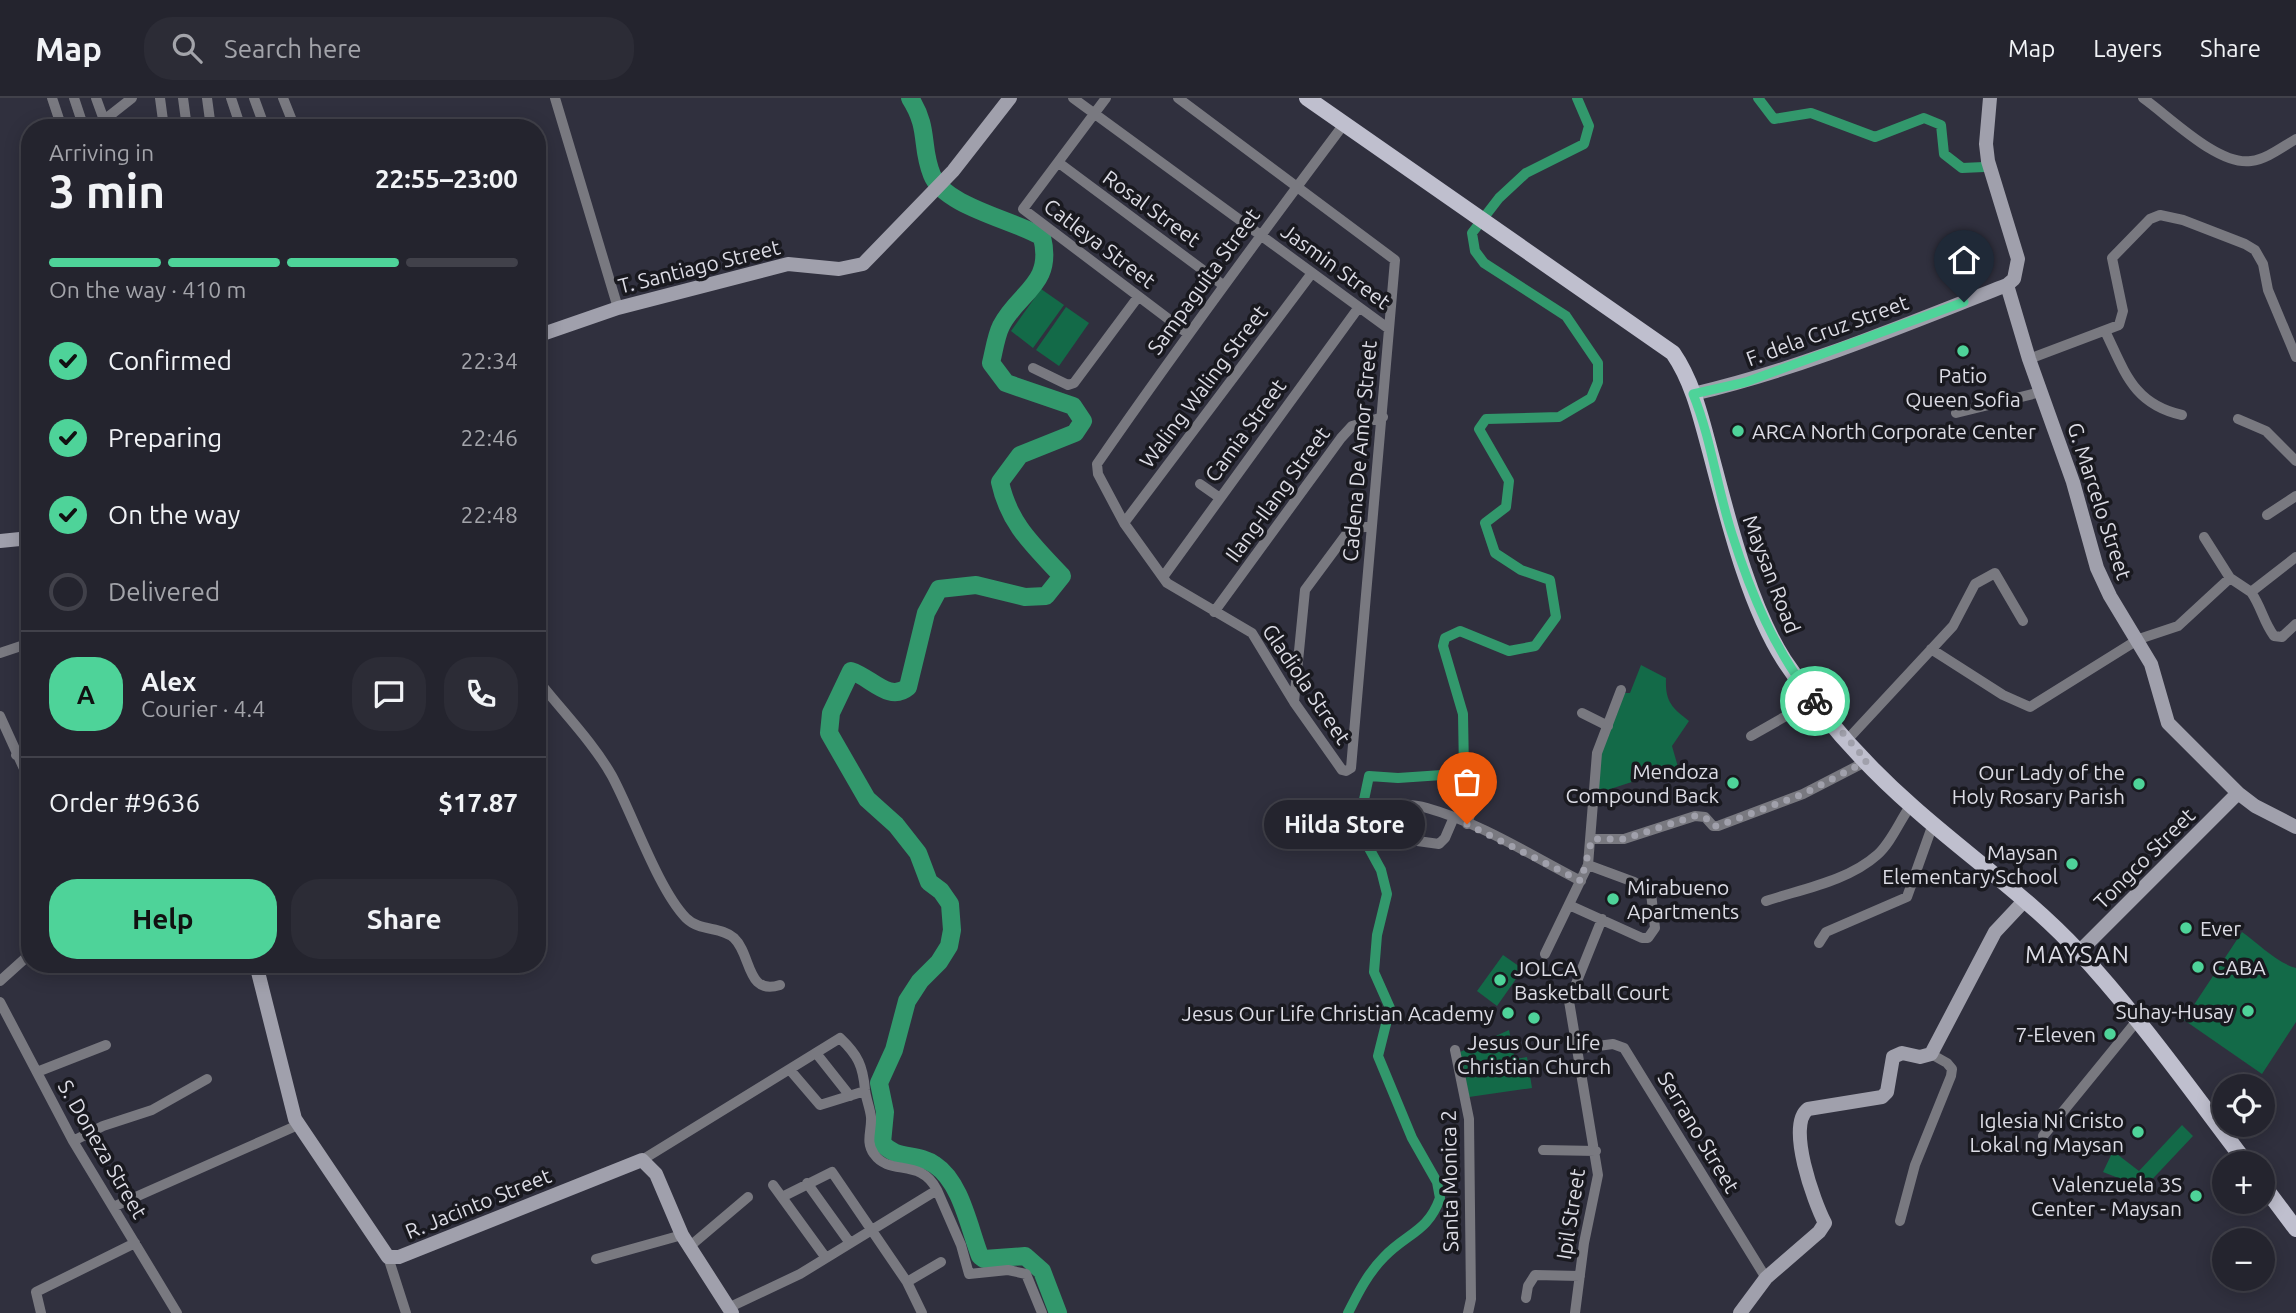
<!DOCTYPE html>
<meta charset="utf-8">
<style>
body{margin:0;font-family:Ubuntu,sans-serif;background:#2c2c36;color:#f1f3f6;height:100vh;display:flex;flex-direction:column;font-size:26px;white-space:nowrap}
*{box-sizing:border-box;margin:0}
p{font-size:23px;color:#a3a4aa}
.icon{flex:none;width:38px;height:38px;fill:none;stroke:currentColor;stroke-width:2;stroke-linecap:round;stroke-linejoin:round}
.map{position:relative;flex:1;overflow:hidden}
.details{position:absolute;left:21px;top:21px;width:525px;height:854px;display:flex;flex-direction:column;background:#24242e;border-radius:28px;box-shadow:0 4px 18px #0003,0 0 0 2px #41414a}
.details>*{flex:none}
.controls{position:absolute;left:2212px;top:976px;display:grid;gap:14px}
.controls a{display:grid;place-items:center;width:63px;height:63px;border-radius:50%;background:#24242e;box-shadow:0 4px 18px #0003,0 0 0 2px #41414a;font-size:35px}
.pin{position:absolute;display:grid;place-items:center;width:60px;height:60px;color:#fff;margin:-72px -30px;border-radius:50% 50% 50% 0;rotate:-45deg;box-shadow:0 0 7px #0007}
.pin .icon{rotate:45deg}
.courier{position:absolute;display:grid;place-items:center;width:70px;height:70px;margin:-35px;border:5px solid #4ed399;border-radius:50%;background:#fff;color:#222;box-shadow:0 2px 9px #0007}
.bubble{position:absolute;height:49px;border-radius:24px;background:#24242e;box-shadow:0 4px 18px #0003,0 0 0 2px #41414a;font-size:23px;font-weight:600;line-height:49px;text-align:center}
.head em{font-style:normal;font-weight:600}
.head div{display:flex;flex-direction:column-reverse}
.head{display:flex;align-items:center;justify-content:space-between;height:119px;padding:0 28px}
h1{font-size:46px;font-weight:600;line-height:52px}
.bar{display:grid;grid-template-columns:repeat(4,1fr);gap:10px 7px;align-content:center;height:84px;padding:0 28px}
.bar i{height:9px;border-radius:5px;background:#41414a}
.bar .on{background:#4ed399}
.bar p{grid-column:span 4}
.line{display:flex;align-items:center;gap:18px;padding:0 28px;border-top:2px solid #41414a}
.line div{flex:1}
.round{display:grid;place-items:center;flex:none;width:74px;height:74px;border-radius:28px;background:#2c2c36}
ol{padding:0 28px;list-style:none}
li{display:flex;align-items:center;gap:21px;height:77px}
li p{margin-inline-start:auto}
li .icon{padding:7px;border-radius:50%;background:#4ed399;color:#111;stroke-width:4}
li:last-child{color:#a3a4aa}
li i{width:38px;height:38px;border:4px solid #41414a;border-radius:50%}
.primary-button{display:flex;gap:14px;margin-top:auto;padding:14px 28px}
.primary-button a{flex:1;height:80px;border-radius:28px;background:#4ed399;color:#111;font-size:28px;font-weight:600;line-height:80px;text-align:center}
.primary-button a+a{background:#2c2c36;color:#f1f3f6}
header{display:flex;align-items:center;gap:42px;box-sizing:border-box;height:98px;padding:0 35px;background:#24242e;border-bottom:2px solid #41414a}
header strong{font-size:33px}
nav{display:flex;gap:38px;margin-inline-start:auto;font-size:24px}
.search{width:490px;height:63px;background:#2c2c36;display:flex;align-items:center;gap:18px;box-sizing:border-box;padding:0 24px;border-radius:28px;color:#a3a4aa;font-size:26px}
.map>svg:first-child{display:block}
.green{fill:#136a48}
.lines{fill:none;stroke-linecap:round;stroke-linejoin:round}
.canal{stroke:#32986c;stroke-width:10}
.river{stroke:#32986c;stroke-width:18}
.street{stroke:#797980;stroke-width:10}
.secondary{stroke:#a0a0ac;stroke-width:14}
.primary{stroke:#bfbfce;stroke-width:16}
.done{stroke:#a0a0ab;stroke-width:7;stroke-dasharray:0 12.6}
.route{stroke:#4ed399;stroke-width:9}
.poi-dot{fill:#4ed399;stroke:#19191f;stroke-width:2.5}
.labels{text-anchor:middle;dominant-baseline:central;stroke-width:7;stroke-linejoin:round;paint-order:stroke}
.street-label{font-size:21px;fill:#dcdce5;stroke:#19191f}
.poi-label{font-size:21px;fill:#dcdce5;stroke:#19191f;text-anchor:end}
.quarter-label{font-size:24px;letter-spacing:2px;fill:#dcdce5;stroke:#19191f}
</style>
<header>
<strong>Map</strong>
<div class="search"><svg class="icon" aria-label="search" viewBox="0 0 24 24"><circle cx="10" cy="10" r="6"/><path d="M15 15l6 6"/></svg>Search here</div>
<nav><a>Map</a><a>Layers</a><a>Share</a></nav>
</header>
<div class="map">
<svg width="2296" height="1215" viewBox="0 0 2296 1215">
<rect width="100%" height="100%" fill="#30303e"/>
<path class="green" d="M1041 191 1064 207 1033 250 1011 233Z
M1066 209 1089 225 1059 268 1036 252Z
M1641 567 1666 580C1665 603 1671 609 1689 623L1672 648 1678 669 1598 695 1600 656 1623 595H1630Z
M2242 834C2259 846 2277 865 2296 870V924L2262 976 2184 922Z
M1503 857 1523 871 1497 908 1477 893Z
M1509 932 1515 961 1527 959 1532 990 1469 999 1460 954Z
M2182 1027 2193 1038 2144 1090 2103 1074 2113 1053 2139 1073Z"/>
<g class="lines">
<path class="canal" d="M1758 0 1774 21 1811 15 1875 39 1924 20 1941 27 1944 56 1962 70 1984 69
M1348 1215C1358 1195 1368 1175 1384 1159 1407 1135 1428 1134 1440 1100L1437 1084 1412 1040 1378 958 1390 910 1374 874 1377 837 1387 796 1381 772 1358 730 1369 678 1398 680 1457 676 1464 673 1463 616 1443 548 1445 540 1460 533 1509 553 1535 548 1556 519 1550 482 1521 472 1495 455 1485 425 1506 409 1509 383 1479 331 1486 321 1559 319 1591 300 1598 284V265L1566 218 1484 165 1475 153 1472 135 1499 100 1526 75 1584 46 1589 28 1577 0"/>
<path class="river" d="M910 0C930 31 920 48 932 77 944 108 1014 122 1042 139 1054 187 1018 194 1001 228 996 238 994 253 991 265L1006 285 1073 308 1083 323 1075 335 1020 357 1000 384C1009 426 1033 447 1062 478L1046 498 1025 499 976 487 939 491 926 515 908 589C889 605 871 579 851 573L831 615 829 635 867 701 896 727 918 755 929 784 941 793 950 806 952 832 949 848 939 864 920 883 907 903 894 952 879 985 885 1014 882 1045C897 1063 917 1054 935 1067 961 1084 969 1130 980 1158L984 1161 1025 1158 1042 1173 1058 1215"/>
<path class="street" d="M52 0 62 30
M74 0 84 30
M96 0 104 22
M160 0 164 30
M183 0 187 30
M207 0 211 30
M231 0 241 30
M254 0 265 30
M283 0 295 30
M555 0 618 210
M1073 0 1389 231
M1106 0 1023 111 1187 235
M1178 0 1395 162 1351 670 1346 673 1342 672 1294 604 1252 535 1167 485 1124 425 1098 376 1097 366C1177 250 1260 138 1344 26
M2143 0C2170 19 2218 68 2251 63 2267 61 2282 49 2296 41
M94 30 132 0
M1059 65 1223 187
M2105 233C2125 274 2133 306 2182 317
M2029 261 2119 227 2123 213 2112 160 2150 121 2160 117 2183 122 2245 146 2255 152 2263 166 2268 192 2296 259
M1033 270 1068 287 1074 285 1138 199
M1956 315 2041 294
M2238 321 2266 333 2296 363
M1200 386 1220 400
M2267 417 2296 398
M1124 425 1312 175
M2204 439 2230 480
M1163 479 1359 209
M2230 480 2251 494 2296 459
M2251 494C2262 510 2263 523 2274 538L2282 539 2296 526
M1214 514 1341 340 1352 328 1383 319
M1931 551 2003 597 2030 609 2139 541 2178 528 2230 480
M0 555 24 547 30 548
M537 581C561 612 593 644 612 678 633 717 658 791 686 820 700 834 721 828 734 840 752 857 746 898 780 887
M1294 604 1305 492 1345 438 1357 430 1372 428
M1582 615 1608 628
M0 618 30 684
M1751 638 1814 602
M1848 641 1953 528 1975 486 1995 475 2023 523
M16 657 30 651
M1454 719 1445 740 1439 746 1367 736 1369 711 1373 708C1390 707 1410 705 1427 710 1481 725 1532 758 1581 783
M1467 726 1483 678
M1592 741H1624L1695 718 1705 719 1713 728H1718L1803 696 1867 663
M1766 803C1802 791 1848 783 1877 757 1891 745 1900 722 1911 707
M1569 807 1642 840H1648L1655 830 1651 795 1634 784 1588 767
M1819 845 1826 834 1907 799 1933 726
M1545 856 1588 767 1597 655 1621 592
M0 883 30 856
M0 904 73 1043 177 1215
M1575 951 1613 946 1624 950 1766 1180
M1455 952 1469 1021 1471 1201 1468 1215
M816 955 850 998
M790 972 820 1007 865 993
M37 974 106 947
M2043 1038 2136 924
M73 1043 103 1028 152 1012 207 981
M1543 1052 1596 1053
M642 1062 840 940C858 957 863 968 865 992 866 1001 870 1010 871 1019 872 1032 865 1044 874 1056 890 1079 920 1059 937 1092
M807 1085 850 1145
M773 1087 826 1160
M782 1099 832 1074 907 1184 922 1215
M113 1109 298 1027
M1900 1123 1915 1067 1951 978 1952 971 1947 965 1931 956
M689 1149 748 1099
M388 1159 406 1215
M596 1161 682 1137
M907 1184 941 1164
M1526 1200 1528 1188 1535 1177 1580 1178
M728 1210 800 1176 937 1092 961 1147 969 1176 1008 1172 1026 1176 1042 1215
M41 1215 36 1194 135 1145
M1575 1215 1584 1145 1598 1077 1569 903 1602 821"/>
<path class="secondary" d="M2007 187 2029 261 2073 384 2097 470 2110 498 2151 566 2168 625 2238 695 2255 708 2296 729
M537 238 618 210 788 166 839 171 863 166 953 73 1010 0
M1693 296C1801 271 1904 227 2007 187L2014 181 2018 161 1988 63 1986 46 1990 0
M0 443 30 440
M2079 854 2238 695
M256 866 295 1021 388 1159H399L642 1062 656 1076 682 1137 732 1215
M1740 1215 1766 1180 1819 1134 1825 1125C1814 1104 1786 1027 1808 1011L1882 999 1887 994 1893 959 1902 955 1920 959 1931 956 1995 834 2025 802"/>
<path class="primary" d="M1307 0 1673 255C1693 284 1701 320 1710 353 1727 417 1748 506 1784 562 1819 615 1865 667 1913 709 1968 758 2029 800 2079 854 2140 920 2193 995 2247 1066
M2263 1087 2296 1131"/>
</g>
<g class="lines">
<path class="done" d="M1467 726 1581 783 1592 741H1624L1695 718 1705 719 1713 728H1718L1803 696 1867 663 1815 603"/>
<path class="route" d="M1815 603C1775 554 1751 496 1732 436 1717 390 1711 340 1693 296L1746 284 1964 204"/>
</g>
<g class="poi-dot">
<circle cx="1963" cy="253" r="7"/>
<circle cx="1738" cy="333" r="7"/>
<circle cx="1733" cy="685" r="7"/>
<circle cx="2139" cy="686" r="7"/>
<circle cx="2072" cy="766" r="7"/>
<circle cx="1613" cy="801" r="7"/>
<circle cx="2186" cy="830" r="7"/>
<circle cx="2198" cy="869" r="7"/>
<circle cx="1500" cy="882" r="7"/>
<circle cx="2248" cy="913" r="7"/>
<circle cx="1508" cy="915" r="7"/>
<circle cx="1534" cy="920" r="7"/>
<circle cx="2110" cy="936" r="7"/>
<circle cx="2138" cy="1034" r="7"/>
<circle cx="2196" cy="1098" r="7"/>
</g>
<g class="labels">
<g class="street-label">
<text transform="translate(1152 110) rotate(36)">Rosal Street</text>
<text transform="translate(1100 145) rotate(37)">Catleya Street</text>
<text transform="translate(699 168) rotate(-14)">T. Santiago Street</text>
<text transform="translate(1336 168) rotate(36)">Jasmin Street</text>
<text transform="translate(1203 183) rotate(-54)">Sampaguita Street</text>
<text transform="translate(1827 232) rotate(-20)">F. dela Cruz Street</text>
<text transform="translate(1203 288) rotate(-53)">Waling Waling Street</text>
<text transform="translate(1245 332) rotate(-54)">Camia Street</text>
<text transform="translate(1359 353) rotate(-85)">Cadena De Amor Street</text>
<text transform="translate(1277 396) rotate(-54)">Ilang-Ilang Street</text>
<text transform="translate(2100 403) rotate(72)">G. Marcelo Street</text>
<text transform="translate(1772 476) rotate(69)">Maysan Road</text>
<text transform="translate(1307 586) rotate(56)">Gladiola Street</text>
<text transform="translate(2144 760) rotate(-45)">Tongco Street</text>
<text transform="translate(1699 1034) rotate(59)">Serrano Street</text>
<text transform="translate(103 1051) rotate(60)">S. Doneza Street</text>
<text transform="translate(1449 1083) rotate(-91)">Santa Monica 2</text>
<text transform="translate(478 1105) rotate(-22)">R. Jacinto Street</text>
<text transform="translate(1570 1116) rotate(-81)">Ipil Street</text>
</g>
<g class="poi-label">
<text x="1963" y="277" text-anchor="middle">Patio<tspan x="1963" dy="24">Queen Sofia</tspan></text>
<text x="1752" y="333" text-anchor="start">ARCA North Corporate Center</text>
<text x="1719" y="673">Mendoza<tspan x="1719" dy="24">Compound Back</tspan></text>
<text x="2125" y="674">Our Lady of the<tspan x="2125" dy="24">Holy Rosary Parish</tspan></text>
<text x="2058" y="754">Maysan<tspan x="2058" dy="24">Elementary School</tspan></text>
<text x="1627" y="789" text-anchor="start">Mirabueno<tspan x="1627" dy="24">Apartments</tspan></text>
<text x="2200" y="830" text-anchor="start">Ever</text>
<text x="2212" y="869" text-anchor="start">CABA</text>
<text x="1514" y="870" text-anchor="start">JOLCA<tspan x="1514" dy="24">Basketball Court</tspan></text>
<text x="2234" y="913">Suhay-Husay</text>
<text x="1494" y="915">Jesus Our Life Christian Academy</text>
<text x="2096" y="936">7-Eleven</text>
<text x="1534" y="944" text-anchor="middle">Jesus Our Life<tspan x="1534" dy="24">Christian Church</tspan></text>
<text x="2124" y="1022">Iglesia Ni Cristo<tspan x="2124" dy="24">Lokal ng Maysan</tspan></text>
<text x="2182" y="1086">Valenzuela 3S<tspan x="2182" dy="24">Center - Maysan</tspan></text>
</g>
<g class="quarter-label">
<text x="2078" y="856">MAYSAN</text>
</g>
</g>
</svg>
<div class="controls">
<a><svg class="icon" aria-label="locate" viewBox="0 0 24 24"><circle cx="12" cy="12" r="6"/><path d="M12 2v4M12 18v4M2 12h4M18 12h4"/></svg></a>
<a>+</a>
<a>−</a>
</div>
<div class="pin" style="left:1467px;top:726px;background:#ea580c"><svg class="icon" aria-label="bag" viewBox="0 0 24 24"><path d="M5 8h14l-1 12H6zM9 8a3 3 0 0 1 6 0"/></svg></div>
<div class="pin" style="left:1964px;top:204px;background:#1f2937"><svg class="icon" aria-label="home" viewBox="0 0 24 24"><path d="M3 11l9-7 9 7M6 9v11h12V9"/></svg></div>
<div class="courier" style="left:1815px;top:603px"><svg class="icon" aria-label="bike" viewBox="0 0 24 24"><circle cx="6" cy="16" r="4"/><circle cx="18" cy="16" r="4"/><path d="M6 16l4-8h5l3 8M10 8l3 8H6M13 5h3"/></svg></div>
<div class="bubble" style="left:1264px;top:702px;width:161px">Hilda Store</div>
<section class="details">
<div class="head"><div><h1>3 min</h1><p>Arriving in</p></div><em>22:55–23:00</em></div>
<div class="bar"><i class="on"></i><i class="on"></i><i class="on"></i><i></i><p>On the way · 410 m</p></div>
<ol>
<li><svg class="icon" aria-label="check" viewBox="0 0 24 24"><path d="M5 12l5 5 9-10"/></svg>Confirmed<p>22:34</p></li>
<li><svg class="icon" aria-label="check" viewBox="0 0 24 24"><path d="M5 12l5 5 9-10"/></svg>Preparing<p>22:46</p></li>
<li><svg class="icon" aria-label="check" viewBox="0 0 24 24"><path d="M5 12l5 5 9-10"/></svg>On the way<p>22:48</p></li>
<li><i></i>Delivered</li>
</ol>
<div class="line" style="height:126px"><b class="round" style="background:#4ed399;color:#111">A</b><div><b>Alex</b><p>Courier · 4.4</p></div><a class="round"><svg class="icon" aria-label="chat" viewBox="0 0 24 24"><path d="M4 5h16v11H9l-5 4z"/></svg></a><a class="round"><svg class="icon" aria-label="phone" viewBox="0 0 24 24"><path d="M5 4h4l2 5-3 2q2 4 5 5l2-3 5 2v4C11 20 4 13 5 4z"/></svg></a></div>
<div class="line" style="height:91px"><div>Order #9636</div><b>$17.87</b></div>
<div class="primary-button"><a>Help</a><a>Share</a></div>
</section>
</div>
